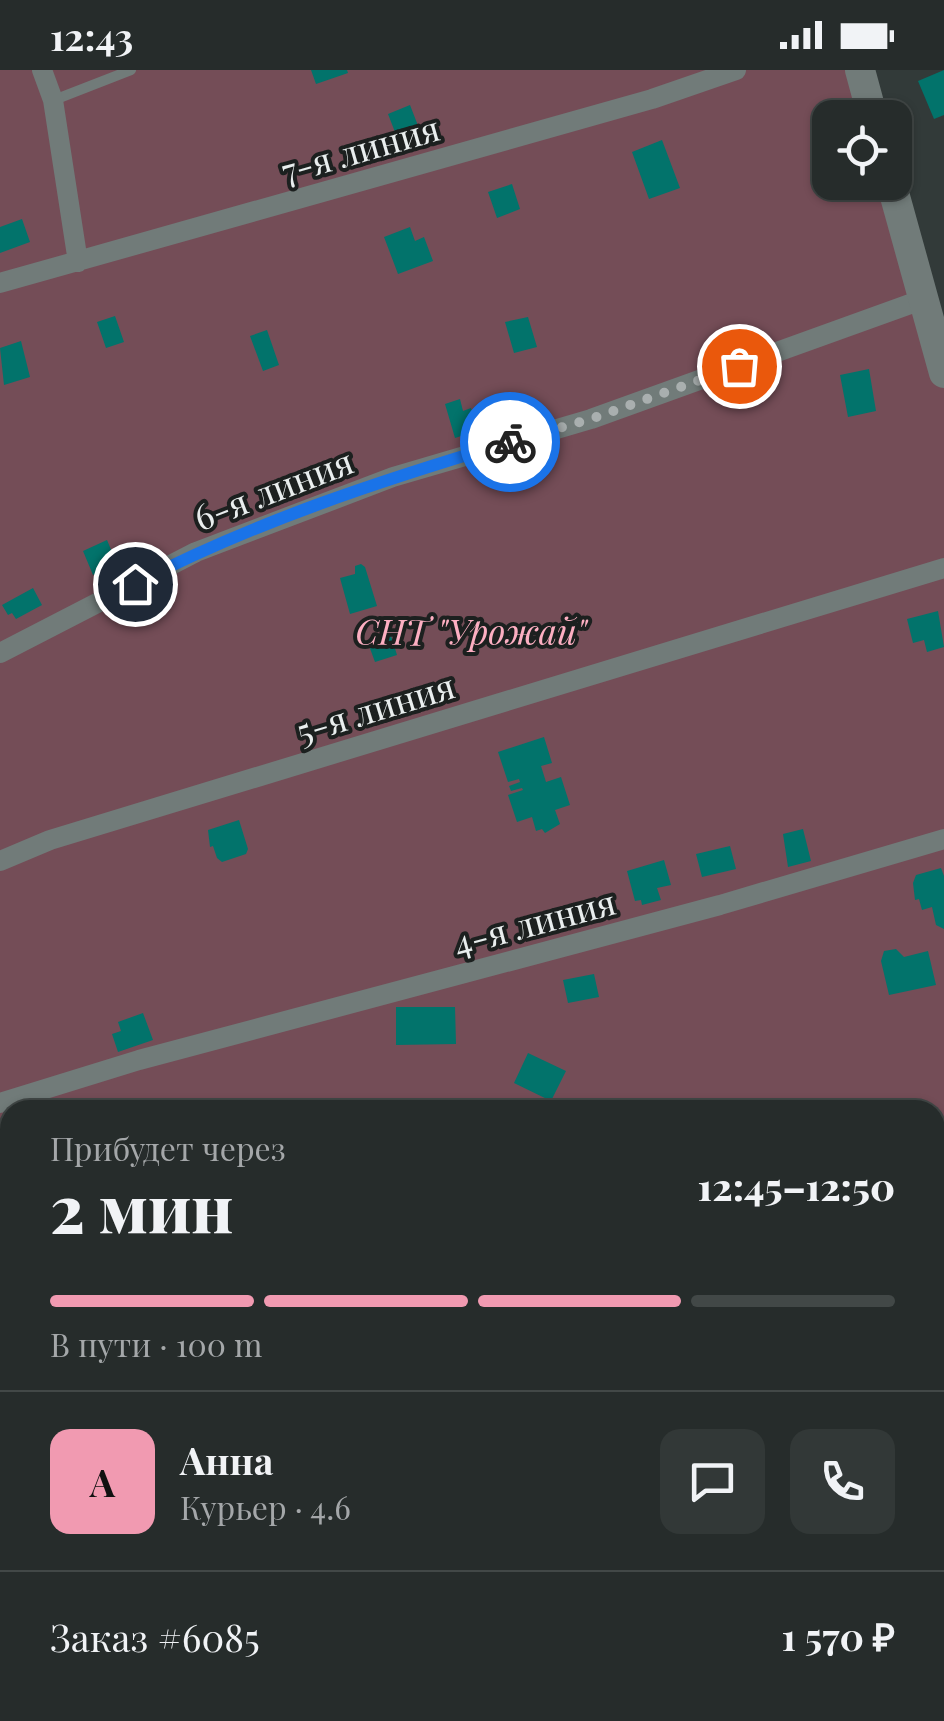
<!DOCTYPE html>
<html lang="ru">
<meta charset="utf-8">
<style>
body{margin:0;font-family:"Playfair Display",serif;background:#323837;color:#f1f3f6;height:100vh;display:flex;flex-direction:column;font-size:38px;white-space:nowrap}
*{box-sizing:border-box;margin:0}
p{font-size:32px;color:#a4a7a9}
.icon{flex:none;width:55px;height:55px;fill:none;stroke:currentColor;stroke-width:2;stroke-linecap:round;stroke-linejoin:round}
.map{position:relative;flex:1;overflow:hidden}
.panel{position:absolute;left:0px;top:1030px;width:945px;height:622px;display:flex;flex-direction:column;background:#262c2b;border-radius:30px 30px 0 0;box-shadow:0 2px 8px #0004,0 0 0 2px #424847}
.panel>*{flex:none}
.fabs{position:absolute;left:812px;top:30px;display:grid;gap:20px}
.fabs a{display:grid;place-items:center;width:100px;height:100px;border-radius:20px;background:#262c2b;box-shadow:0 2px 8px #0004,0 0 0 2px #424847;font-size:50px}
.pin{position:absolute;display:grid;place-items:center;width:85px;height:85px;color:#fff;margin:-42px;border:5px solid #fff;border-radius:50%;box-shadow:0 2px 10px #0007}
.courier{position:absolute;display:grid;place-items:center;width:100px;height:100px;margin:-50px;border:8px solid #1a73e8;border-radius:50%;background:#fff;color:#222;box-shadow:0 2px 12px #0007}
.head em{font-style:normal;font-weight:800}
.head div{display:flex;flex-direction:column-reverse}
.head{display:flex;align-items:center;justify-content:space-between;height:170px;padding:0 50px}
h1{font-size:65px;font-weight:800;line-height:75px}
.bar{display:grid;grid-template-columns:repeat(4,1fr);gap:15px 10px;align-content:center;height:120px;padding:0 50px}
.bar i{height:12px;border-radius:8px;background:#424847}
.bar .on{background:#f19ab1}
.bar p{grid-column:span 4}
.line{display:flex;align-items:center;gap:25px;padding:0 50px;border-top:2px solid #424847}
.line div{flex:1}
.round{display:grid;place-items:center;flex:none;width:105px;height:105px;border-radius:20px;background:#323837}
.status{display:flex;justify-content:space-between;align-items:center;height:70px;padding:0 50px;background:#262c2b;direction:ltr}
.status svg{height:28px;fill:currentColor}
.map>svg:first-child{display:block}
.green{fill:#744d57}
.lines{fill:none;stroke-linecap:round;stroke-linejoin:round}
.stream{stroke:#75384a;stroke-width:8}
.river{stroke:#75384a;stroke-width:48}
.building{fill:#02736b}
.lane{stroke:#717b79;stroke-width:10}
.street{stroke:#717b79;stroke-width:20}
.secondary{stroke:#717b79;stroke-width:30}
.done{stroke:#a9afaf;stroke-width:10;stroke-dasharray:0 18}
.route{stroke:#1a73e8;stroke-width:12}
.labels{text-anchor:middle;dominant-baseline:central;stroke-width:8;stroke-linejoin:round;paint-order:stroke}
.street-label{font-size:35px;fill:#e9eeee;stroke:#1c201f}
.park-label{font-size:35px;font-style:italic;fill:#fdafc2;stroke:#1c201f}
</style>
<div class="status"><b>12:43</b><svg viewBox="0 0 49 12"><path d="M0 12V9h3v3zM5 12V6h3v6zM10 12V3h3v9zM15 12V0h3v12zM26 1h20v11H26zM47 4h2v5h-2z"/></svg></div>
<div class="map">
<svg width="944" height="1651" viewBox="0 0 944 1651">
<rect width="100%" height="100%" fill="#323a39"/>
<path class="green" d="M0 0H860L873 47 830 48V112L891 113 944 303V1651H138L135 1643 935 1642V1040H10V1164L0 1246Z
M0 1537 10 1551V1642L20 1643 21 1651H0Z"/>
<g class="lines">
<path class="stream" d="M0 1194 6 1200"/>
<path class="river" d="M0 1246 10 1164
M0 1537 10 1551
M20 1642 21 1651
M135 1642 138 1651"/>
</g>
<path class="building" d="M311 0H347L348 3 316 14Z
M944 0V45L934 49 918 11Z
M410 35 422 66 400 75 388 44Z
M662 70 680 118 649 129 632 82Z
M512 114 520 139 497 148 488 122Z
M22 149 30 172 0 183V157Z
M410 157 415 171 424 167 433 191 398 204 384 167Z
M115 246 124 272 106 278 97 252Z
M528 247 537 277 514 283 505 252Z
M267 260 279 295 263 301 250 266Z
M21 271 30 307 4 315 0 278Z
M869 299 876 341 848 347 840 305Z
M460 329 463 341 471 338 477 361 455 368 445 334Z
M107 470 117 494 93 505 83 481Z
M361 494 365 497 377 536 350 544 340 508 355 504V496Z
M33 518 42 535 16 549 12 543 8 545 2 535Z
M938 541 944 577 927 582 924 570 913 573 907 549Z
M391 566 397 585 375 592 368 573Z
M544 667 552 693 541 696 546 712 561 707 570 735 555 740 560 754 545 763 542 759 536 761 532 747 517 752 508 725 523 720 522 718 511 721 509 716 520 712 519 709 508 712 498 682Z
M239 750 248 779 246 784 222 792 217 788 213 776 210 777 208 760Z
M803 759 811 791 788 797 783 764Z
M730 776 736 799 702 807 696 784Z
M664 790 671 815 657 818 661 830 642 835 641 830 635 831 627 801Z
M941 798 944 806V859L936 855 932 837 922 840 919 829 915 830 913 813 916 805Z
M896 879 904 887 928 881 936 915 889 925 881 891 884 881Z
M594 904 599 927 568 933 563 910Z
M396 937H455L456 974 396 975Z
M143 943 153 970 118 982 112 964 121 961 118 952Z
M528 983 566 1001 551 1031 514 1013Z"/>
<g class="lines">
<path class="lane" d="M54 30 131 0"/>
<path class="street" d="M42 0 53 30 78 192
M0 213 652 29 736 0
M0 583 196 482 393 407 591 349 924 229
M0 791 50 770 944 498
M0 1033 139 990 720 835 944 769
M935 1067 944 1070
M935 1190 944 1193
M935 1470 944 1473"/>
<path class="secondary" d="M860 0 873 48
M891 112 944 303"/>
</g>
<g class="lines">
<path class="done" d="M510 372 591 349 739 296"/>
<path class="route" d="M135 514C254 452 382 410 510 372"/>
</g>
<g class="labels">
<g class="street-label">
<text transform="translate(360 78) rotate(-16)">7-я линия</text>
<text transform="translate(273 418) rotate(-21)">6-я линия</text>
<text transform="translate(375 637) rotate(-17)">5-я линия</text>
<text transform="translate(534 851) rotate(-15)">4-я линия</text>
</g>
<g class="park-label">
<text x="471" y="560">СНТ "Урожай"</text>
</g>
</g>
</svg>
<div class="fabs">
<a><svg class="icon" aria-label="locate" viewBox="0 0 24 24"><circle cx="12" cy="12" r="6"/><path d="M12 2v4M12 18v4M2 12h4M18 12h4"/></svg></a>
</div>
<div class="pin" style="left:739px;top:296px;background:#ea580c"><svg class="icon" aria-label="bag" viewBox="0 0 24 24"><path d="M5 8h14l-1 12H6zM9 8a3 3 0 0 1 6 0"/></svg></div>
<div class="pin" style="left:135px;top:514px;background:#1f2937"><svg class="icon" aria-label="home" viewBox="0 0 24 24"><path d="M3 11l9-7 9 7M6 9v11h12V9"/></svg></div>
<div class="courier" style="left:510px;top:372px"><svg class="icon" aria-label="bike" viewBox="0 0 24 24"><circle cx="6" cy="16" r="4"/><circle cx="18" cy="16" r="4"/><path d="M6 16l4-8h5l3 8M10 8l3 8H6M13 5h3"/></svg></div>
<section class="panel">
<div class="head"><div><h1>2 мин</h1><p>Прибудет через</p></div><em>12:45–12:50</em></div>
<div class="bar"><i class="on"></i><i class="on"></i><i class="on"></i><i></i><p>В пути · 100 m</p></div>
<div class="line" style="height:180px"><b class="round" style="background:#f19ab1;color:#111">А</b><div><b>Анна</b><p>Курьер · 4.6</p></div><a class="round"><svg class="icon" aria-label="chat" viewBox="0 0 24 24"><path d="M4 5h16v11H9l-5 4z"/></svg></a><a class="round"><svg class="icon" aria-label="phone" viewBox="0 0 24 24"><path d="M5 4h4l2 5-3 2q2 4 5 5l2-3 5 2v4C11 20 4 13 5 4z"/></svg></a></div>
<div class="line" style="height:130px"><div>Заказ #6085</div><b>1 570 ₽</b></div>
</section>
</div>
